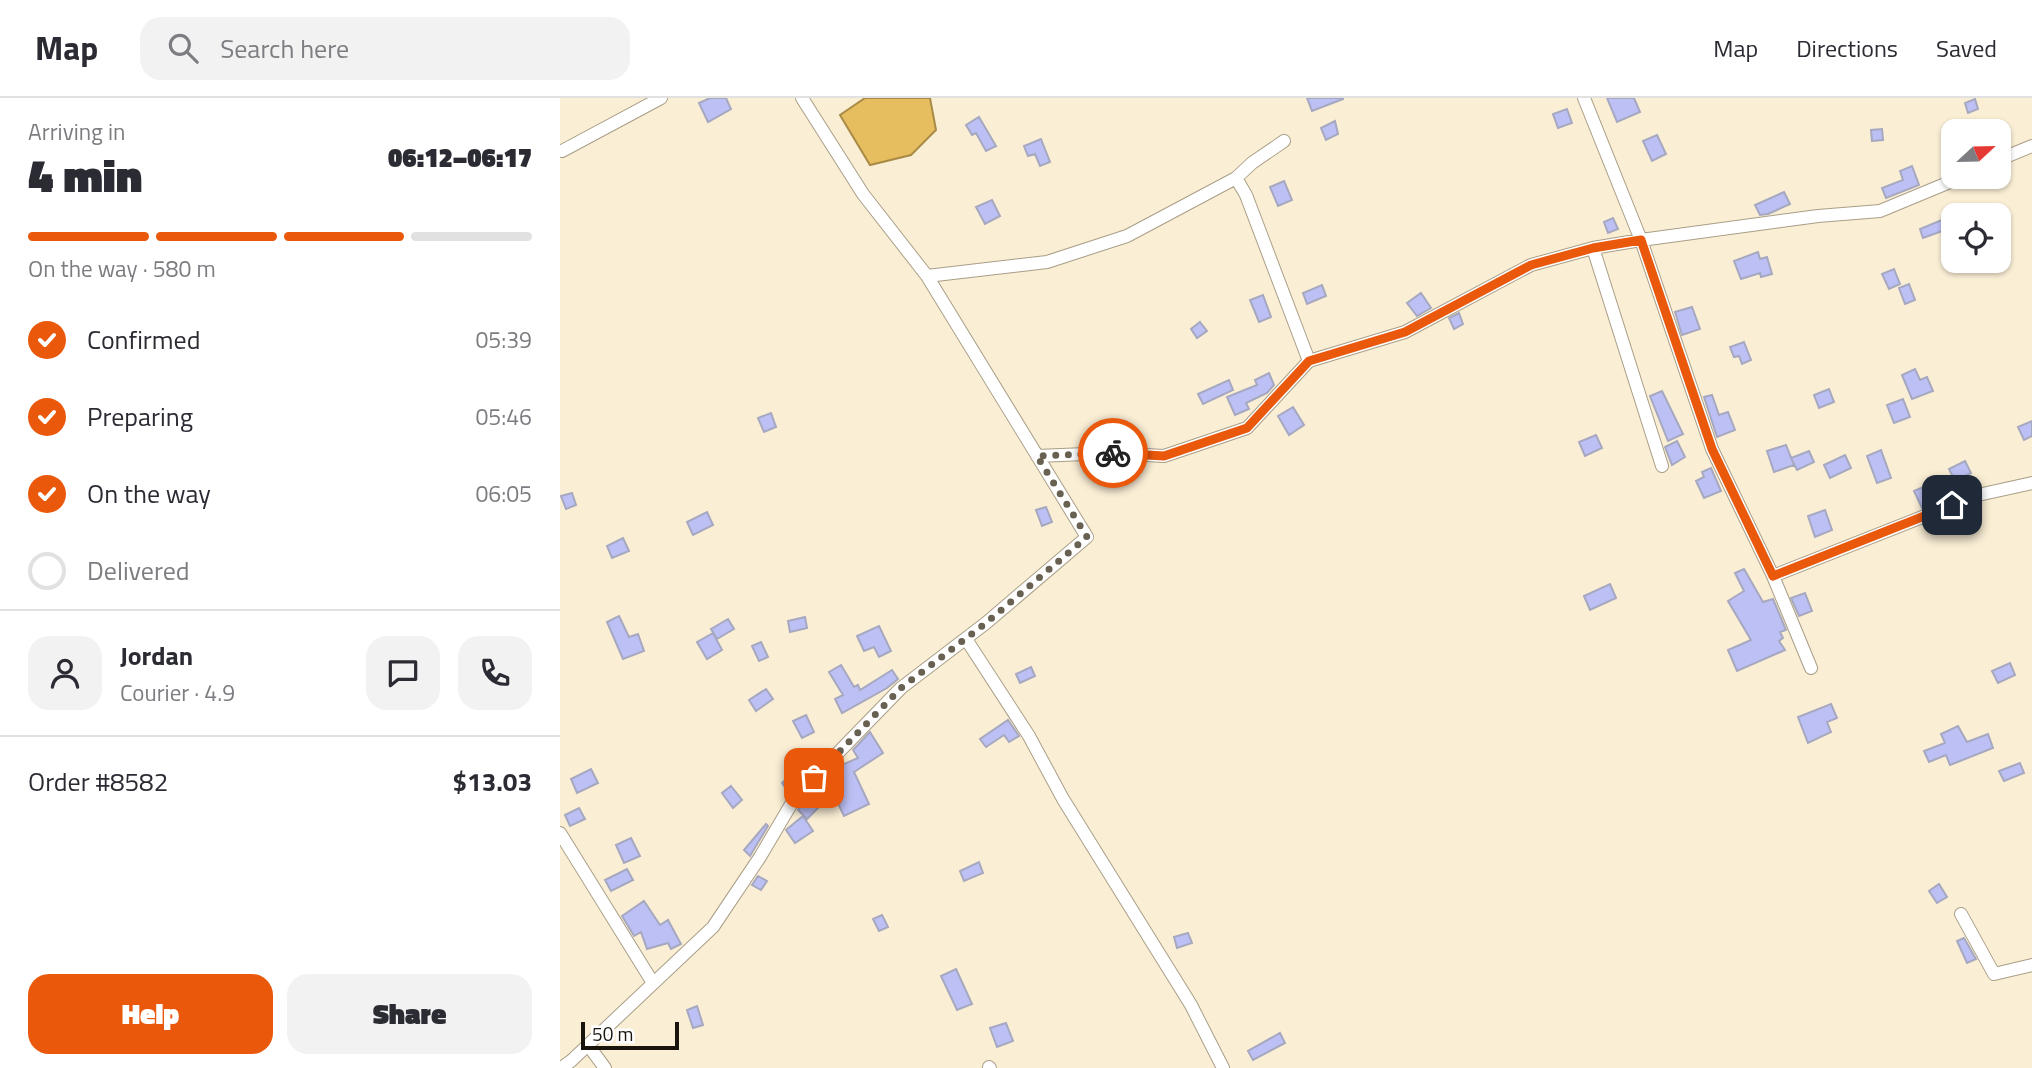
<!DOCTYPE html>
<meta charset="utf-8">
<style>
body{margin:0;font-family:"Titillium Web",sans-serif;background:#f2f2f3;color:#2b2b33;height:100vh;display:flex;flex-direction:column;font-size:26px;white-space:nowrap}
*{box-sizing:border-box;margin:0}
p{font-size:23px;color:#7c7c81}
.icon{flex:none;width:38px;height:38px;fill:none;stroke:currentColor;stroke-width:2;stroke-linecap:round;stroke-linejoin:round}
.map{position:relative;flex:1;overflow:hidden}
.side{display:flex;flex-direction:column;background:#fff;width:560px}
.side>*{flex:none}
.needle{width:46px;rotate:68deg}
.tools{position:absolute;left:1381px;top:21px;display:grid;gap:14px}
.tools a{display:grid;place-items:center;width:70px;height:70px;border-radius:14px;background:#fff;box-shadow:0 2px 5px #0004;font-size:35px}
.scale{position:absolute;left:21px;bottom:18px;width:98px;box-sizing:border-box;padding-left:7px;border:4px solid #19150c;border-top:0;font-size:19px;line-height:24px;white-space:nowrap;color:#19150c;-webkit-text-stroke:5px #fff;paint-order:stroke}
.pin{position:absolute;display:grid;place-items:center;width:60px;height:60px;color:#fff;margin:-30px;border-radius:14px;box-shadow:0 4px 10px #0006}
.courier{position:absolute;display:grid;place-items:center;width:70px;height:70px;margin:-35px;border:5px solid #ea580c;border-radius:50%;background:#fff;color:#222;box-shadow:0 2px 9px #0007}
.overview em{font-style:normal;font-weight:800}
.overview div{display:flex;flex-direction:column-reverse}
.overview{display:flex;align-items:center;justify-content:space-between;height:119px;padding:0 28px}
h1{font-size:46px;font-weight:800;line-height:52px}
.bar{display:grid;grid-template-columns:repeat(4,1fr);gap:10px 7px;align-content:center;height:84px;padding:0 28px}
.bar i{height:9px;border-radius:5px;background:#e1e1e2}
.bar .selected{background:#ea580c}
.bar p{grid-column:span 4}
.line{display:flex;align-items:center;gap:18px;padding:0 28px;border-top:2px solid #e1e1e2}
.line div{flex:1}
.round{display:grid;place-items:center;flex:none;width:74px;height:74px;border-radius:21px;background:#f2f2f3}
ol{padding:0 28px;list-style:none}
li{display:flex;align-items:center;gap:21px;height:77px}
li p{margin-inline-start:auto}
li .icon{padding:7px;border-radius:50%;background:#ea580c;color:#fff;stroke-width:4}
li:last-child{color:#7c7c81}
li i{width:38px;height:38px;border:4px solid #e1e1e2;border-radius:50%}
.primary-button{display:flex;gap:14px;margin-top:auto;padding:14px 28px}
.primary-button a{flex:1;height:80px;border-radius:21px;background:#ea580c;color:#fff;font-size:28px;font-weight:800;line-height:80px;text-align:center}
.primary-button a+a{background:#f2f2f3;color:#2b2b33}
header{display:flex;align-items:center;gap:42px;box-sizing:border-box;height:98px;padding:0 35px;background:#fff;border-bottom:2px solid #e1e1e2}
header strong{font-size:33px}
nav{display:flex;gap:38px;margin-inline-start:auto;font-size:24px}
.search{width:490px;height:63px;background:#f2f2f3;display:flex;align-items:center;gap:18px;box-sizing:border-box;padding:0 24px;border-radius:21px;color:#7c7c81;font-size:26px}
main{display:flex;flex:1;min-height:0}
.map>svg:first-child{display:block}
.water{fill:#e7be5f;stroke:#a98b46;stroke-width:2}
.building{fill:#bdc0f4;stroke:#a6a8c0;stroke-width:2}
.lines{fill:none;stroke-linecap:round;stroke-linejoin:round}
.street-casing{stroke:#a99e87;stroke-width:14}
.street{stroke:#fff;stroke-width:12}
.done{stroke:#686152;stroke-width:7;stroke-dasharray:0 12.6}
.route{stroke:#ea580c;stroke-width:9}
</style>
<header>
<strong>Map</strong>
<div class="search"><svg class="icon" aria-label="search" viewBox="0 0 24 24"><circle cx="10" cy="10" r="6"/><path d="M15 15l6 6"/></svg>Search here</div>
<nav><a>Map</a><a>Directions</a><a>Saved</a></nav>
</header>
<main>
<section class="side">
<div class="overview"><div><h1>4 min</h1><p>Arriving in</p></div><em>06:12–06:17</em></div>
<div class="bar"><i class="selected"></i><i class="selected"></i><i class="selected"></i><i></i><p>On the way · 580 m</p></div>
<ol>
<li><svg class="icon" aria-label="check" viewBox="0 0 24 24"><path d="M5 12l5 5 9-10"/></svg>Confirmed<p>05:39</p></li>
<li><svg class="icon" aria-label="check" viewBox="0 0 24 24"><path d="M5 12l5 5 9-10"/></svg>Preparing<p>05:46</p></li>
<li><svg class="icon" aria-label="check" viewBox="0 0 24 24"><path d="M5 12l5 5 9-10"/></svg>On the way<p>06:05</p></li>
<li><i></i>Delivered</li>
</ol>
<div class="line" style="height:126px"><a class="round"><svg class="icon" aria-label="person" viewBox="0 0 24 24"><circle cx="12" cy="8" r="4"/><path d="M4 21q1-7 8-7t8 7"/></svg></a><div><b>Jordan</b><p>Courier · 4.9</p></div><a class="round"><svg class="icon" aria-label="chat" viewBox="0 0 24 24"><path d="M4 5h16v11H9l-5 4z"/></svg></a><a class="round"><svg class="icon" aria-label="phone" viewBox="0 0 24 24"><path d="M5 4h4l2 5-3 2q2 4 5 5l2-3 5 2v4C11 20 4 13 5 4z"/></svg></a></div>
<div class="line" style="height:91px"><div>Order #8582</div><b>$13.03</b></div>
<div class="primary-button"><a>Help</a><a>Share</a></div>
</section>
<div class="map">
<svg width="1472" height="970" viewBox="0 0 1472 970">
<rect width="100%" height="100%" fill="#faeed5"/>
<path class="water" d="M305 0H370L376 32 351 57 310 67 280 17Z"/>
<path class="building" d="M150 0H166L171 11 148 24 139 5Z
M747 0H783V1L752 13Z
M1047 0H1074L1080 14 1057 24Z
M1415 1 1418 11 1408 15 1405 5Z
M1007 11 1012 25 998 30 993 16Z
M419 19 436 48 426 53 416 35 412 37 406 27Z
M775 23 778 36 766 42 761 30Z
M1322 31 1323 42 1312 43 1311 32Z
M1097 37 1106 56 1092 63 1083 43Z
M481 41 490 64 480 68 475 56 468 58 464 48Z
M1352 68 1359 87 1326 100 1322 90 1343 82 1340 73Z
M724 83 732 102 718 108 710 89Z
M1224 94 1230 106 1208 116 1200 117 1195 107Z
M432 102 440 118 425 126 416 109Z
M1053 120 1058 131 1048 135 1044 124Z
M1384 121 1388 131 1363 140 1360 131Z
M1198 154 1200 161 1207 159 1212 176 1201 179 1200 175 1181 181 1174 163Z
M1334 171 1340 186 1329 191 1322 176Z
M1349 186 1355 202 1345 206 1339 190Z
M762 187 766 198 747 206 743 195Z
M861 195 871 210 857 218 847 205Z
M703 197 711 219 699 224 690 202Z
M1132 209 1140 231 1122 237 1115 214Z
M899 215 903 226 894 231 889 220Z
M640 224 647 233 637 240 631 231Z
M1184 244 1191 262 1182 266 1179 258 1174 259 1170 249Z
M1355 271 1360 282 1367 279 1373 293 1352 301 1342 277Z
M709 275 714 287 707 295 686 305 689 311 675 317 667 299 697 287 695 282Z
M669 282 673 292 643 306 638 296Z
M1269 291 1274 304 1259 310 1254 297Z
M1102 293 1123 336 1108 343 1090 298Z
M1152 297 1159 317 1168 314 1175 332 1157 339 1144 299Z
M1343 301 1350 319 1334 325 1327 307Z
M733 309 744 327 729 337 718 318Z
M211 315 216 329 204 334 198 320Z
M1472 323V338L1464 342 1458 329Z
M1036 337 1042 350 1025 358 1019 344Z
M1117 343 1125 359 1112 367 1105 349Z
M1226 347 1234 367 1214 374 1207 353Z
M1321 352 1331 380 1317 385 1307 358Z
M1249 353 1254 364 1237 372 1231 360Z
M1285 357 1291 370 1270 380 1264 367Z
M1405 363 1411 375 1395 383 1389 371Z
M1151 370 1161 393 1144 400 1136 383 1144 379 1142 374Z
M1379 382 1387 400 1362 410 1354 393Z
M12 395 16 407 6 411 1 398Z
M486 409 492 424 482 428 476 412Z
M1265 412 1272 432 1255 439 1248 418Z
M147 414 153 427 133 437 127 424Z
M63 440 69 453 52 460 47 448Z
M1184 471 1203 504 1213 501 1226 532 1220 534 1223 540 1219 543 1225 552 1177 573 1168 552 1191 542 1168 503 1184 493 1175 475Z
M1050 486 1056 500 1030 512 1024 498Z
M1245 495 1252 513 1239 518 1231 500Z
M59 518 69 539 78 536 84 553 63 561 47 524Z
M245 519 247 530 230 534 228 523Z
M168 521 174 531 157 541 151 531Z
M319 528 331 553 319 559 314 549 304 553 297 538Z
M153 535 162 552 147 561 137 544Z
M201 544 208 559 199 563 192 548Z
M1450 565 1455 577 1438 585 1432 573Z
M281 567 294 589 298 587 300 592 332 572 338 581 327 590 282 615 275 601 283 597 269 574Z
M471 569 475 578 460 585 456 576Z
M206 591 213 601 196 613 189 602Z
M1271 606 1277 620 1267 624 1271 634 1248 645 1238 619Z
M246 617 254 634 242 640 233 623Z
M448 622 459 638 449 644 444 637 426 649 420 641Z
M1398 628 1407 644 1428 636 1433 650 1390 667 1386 657 1369 664 1364 653 1385 645 1381 636Z
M310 634 323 655 294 674 309 706 284 718 273 695 268 700 261 685 275 670 298 660 293 652Z
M1460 665 1464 675 1444 683 1439 673Z
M31 671 38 685 17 695 11 681Z
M233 675 239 682 228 694 222 685Z
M171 688 182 702 173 710 162 695Z
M250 696 260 708 247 721 238 712Z
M19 710 25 721 10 728 5 717Z
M243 718 253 733 235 745 226 732Z
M206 726 208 728 190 758 184 752Z
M71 740 80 758 64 765 56 747Z
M419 764 423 775 404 783 400 773Z
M67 771 73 782 51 793 45 782Z
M198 778 207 783 201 792 192 787Z
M1379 786 1387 799 1377 805 1369 793Z
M84 803 100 827 108 822 121 846 111 851 108 845 87 851 81 834 74 838 62 818Z
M322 817 328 829 319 833 313 821Z
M628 835 632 845 617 850 614 839Z
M1404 840 1416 861 1407 865 1397 843Z
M396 871 412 906 397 912 381 878Z
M137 908 143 927 133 930 127 912Z
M446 925 453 943 437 949 430 930Z
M720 935 725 945 693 962 688 953Z"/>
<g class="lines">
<g class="street-casing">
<path id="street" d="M1024 0 1081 142 1152 351 1213 478 1251 570
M2 53 101 0
M1438 62 1472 48
M676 80 686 97 749 263
M1033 150 1102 368
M367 178 487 164 567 138 676 80 692 65 724 43
M477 358 550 355 604 358 687 330 749 263 845 234 971 167 1033 150 1081 142 1258 118 1320 113 1402 79
M1213 478 1418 397 1472 385
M406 541 469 638 503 701 631 907 663 970
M0 735 93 885
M1401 816 1434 876 1472 867
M28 947 45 970
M429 969 430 970
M1 970 11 963 153 829 200 759 236 698 341 590 426 525 527 439 367 178 303 96 242 0"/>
</g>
<use href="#street" class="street"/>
</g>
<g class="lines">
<path class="done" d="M254 680 341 590 426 525 527 439 477 358 553 355"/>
<path class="route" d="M553 355 604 358 687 330 749 263 845 234 971 167 1033 150 1081 142 1152 351 1213 478 1392 407"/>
</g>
</svg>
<div class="tools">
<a><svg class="needle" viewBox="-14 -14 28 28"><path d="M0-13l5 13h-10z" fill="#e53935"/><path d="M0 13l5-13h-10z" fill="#7c7c81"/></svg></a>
<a><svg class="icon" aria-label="locate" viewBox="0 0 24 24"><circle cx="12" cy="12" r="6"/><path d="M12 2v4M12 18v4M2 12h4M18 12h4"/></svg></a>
</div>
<div class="scale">50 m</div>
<div class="pin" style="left:254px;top:680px;background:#ea580c"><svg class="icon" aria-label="bag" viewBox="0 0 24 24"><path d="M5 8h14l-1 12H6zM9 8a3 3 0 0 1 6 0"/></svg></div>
<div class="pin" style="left:1392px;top:407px;background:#1f2937"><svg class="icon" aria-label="home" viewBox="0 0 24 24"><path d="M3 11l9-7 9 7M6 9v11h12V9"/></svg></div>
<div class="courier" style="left:553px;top:355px"><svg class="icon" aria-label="bike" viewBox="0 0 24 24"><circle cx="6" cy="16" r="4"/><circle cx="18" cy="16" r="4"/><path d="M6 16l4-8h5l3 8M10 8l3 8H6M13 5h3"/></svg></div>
</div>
</main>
